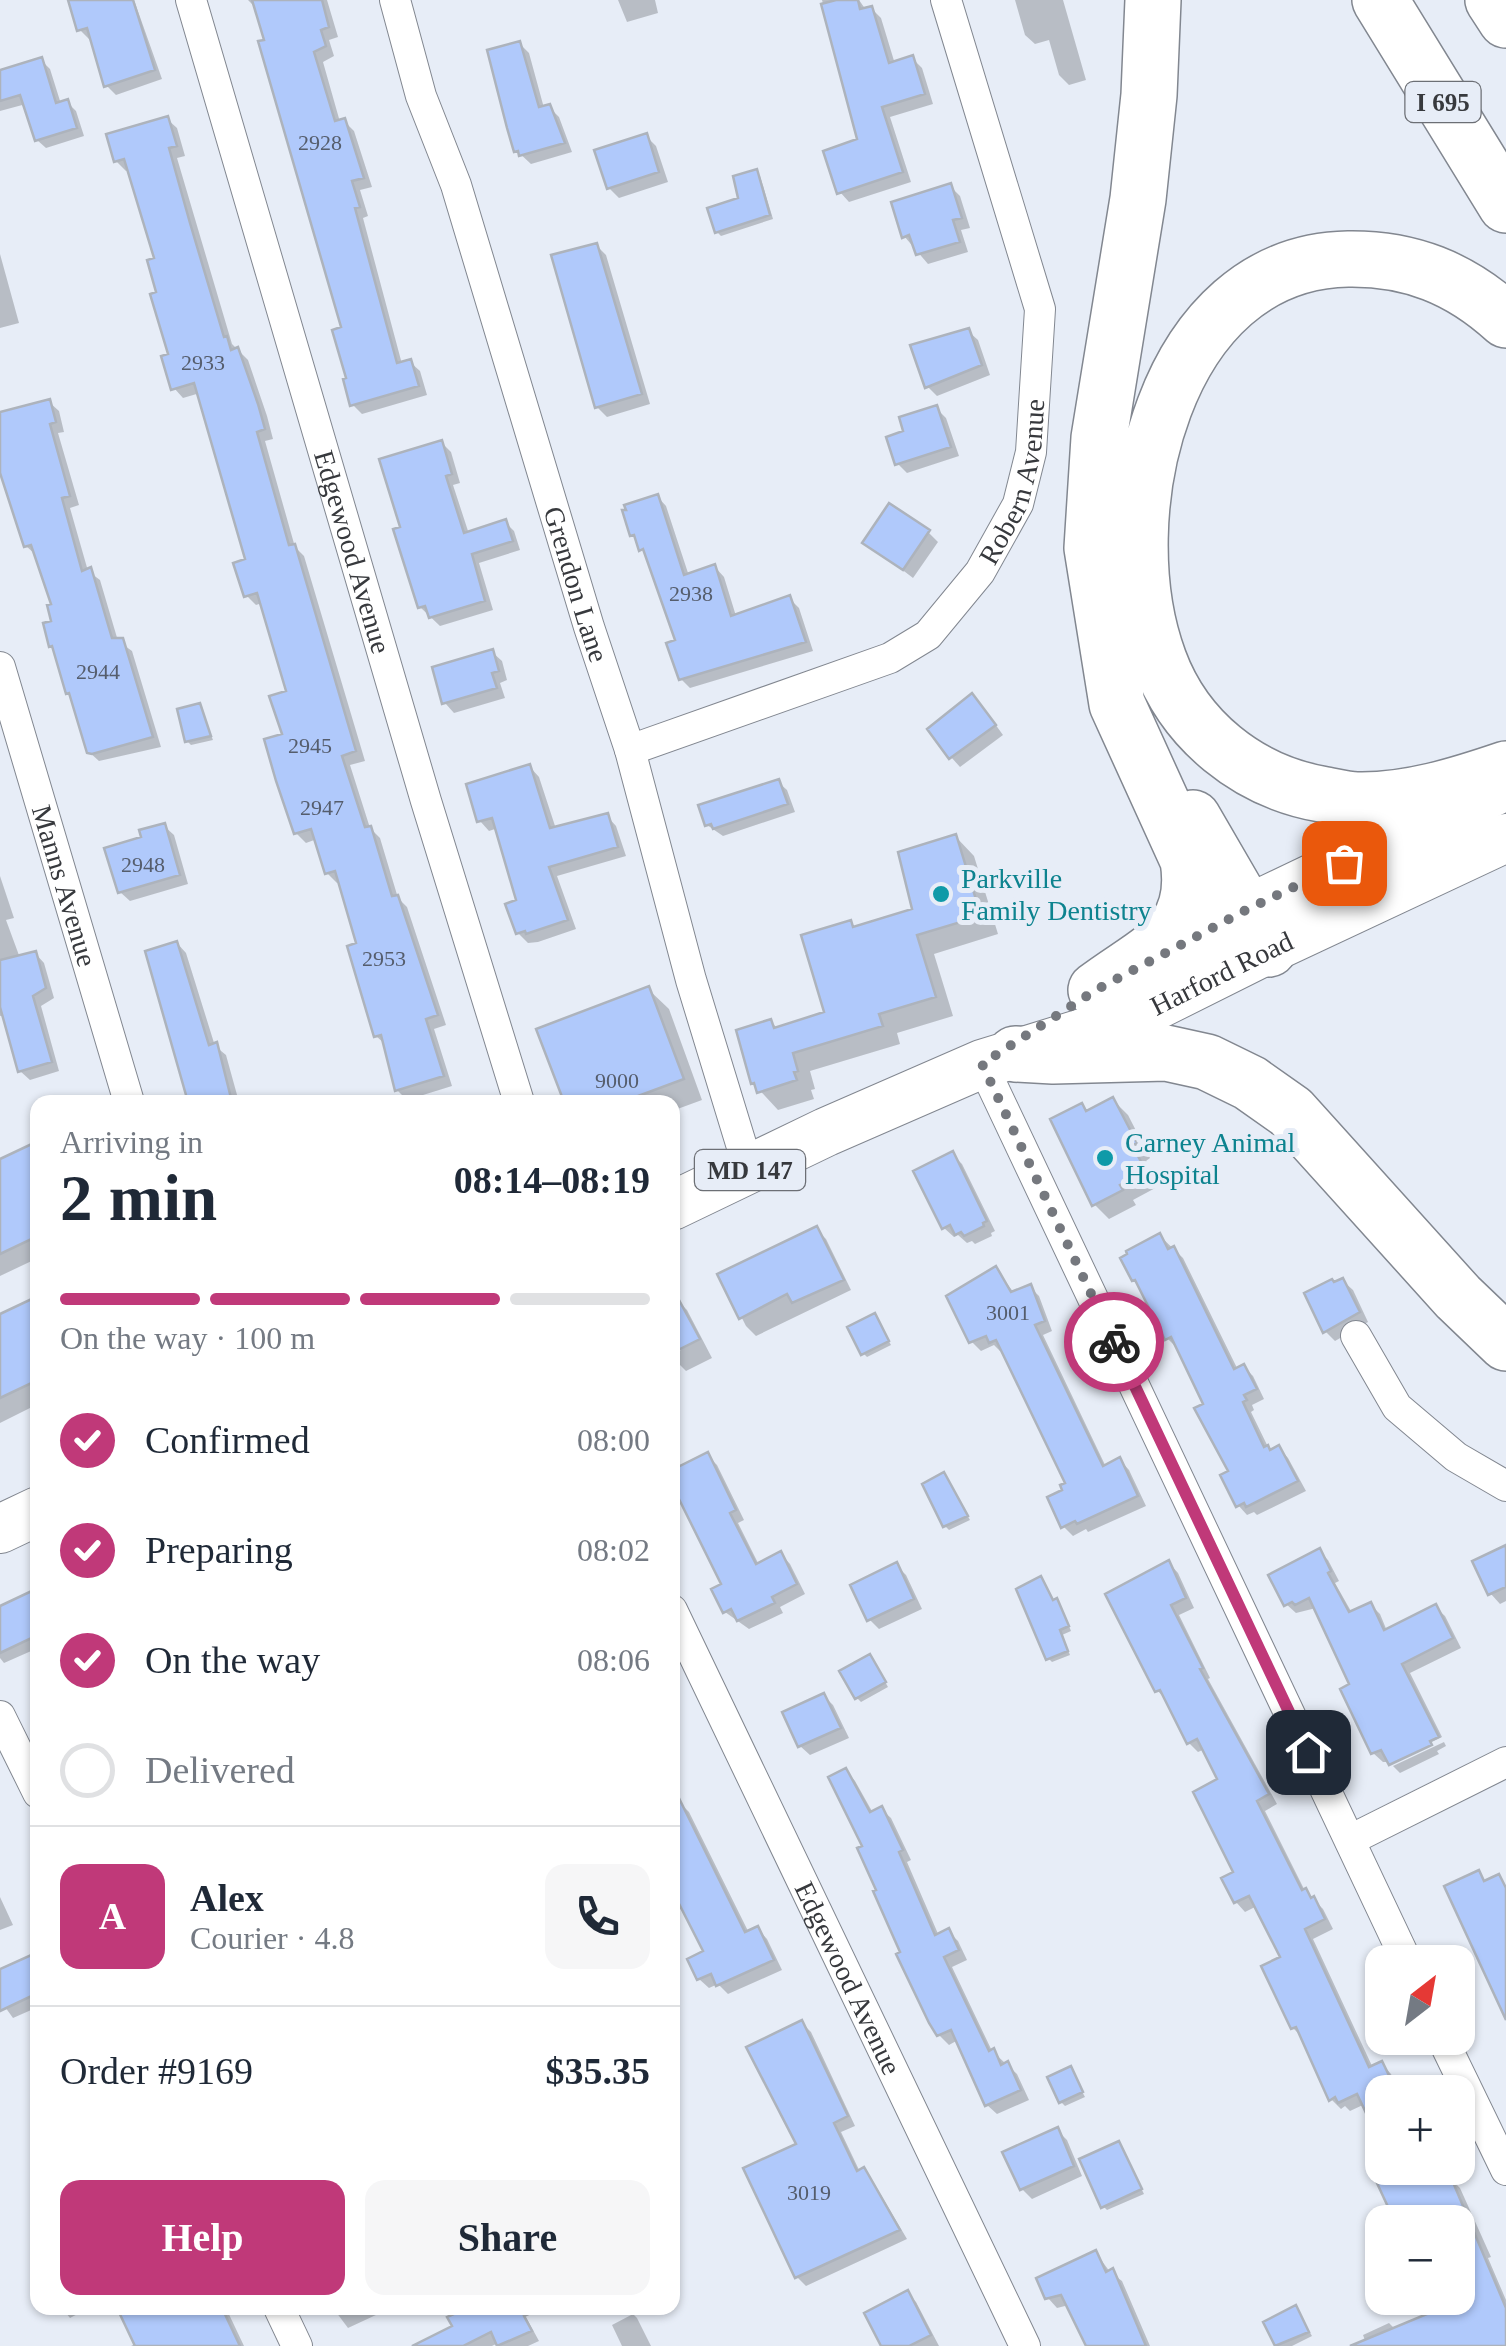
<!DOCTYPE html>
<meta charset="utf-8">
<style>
body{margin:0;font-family:Georgia,serif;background:#f6f6f7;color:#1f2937;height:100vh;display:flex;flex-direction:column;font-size:38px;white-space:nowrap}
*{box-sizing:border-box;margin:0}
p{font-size:32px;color:#747a83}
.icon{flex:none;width:55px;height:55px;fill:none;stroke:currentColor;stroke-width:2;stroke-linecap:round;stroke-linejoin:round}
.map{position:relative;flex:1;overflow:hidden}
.sheet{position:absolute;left:30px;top:1095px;width:650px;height:1220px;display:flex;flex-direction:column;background:#fff;border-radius:20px;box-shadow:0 2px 8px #0004}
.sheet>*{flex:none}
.needle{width:65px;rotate:31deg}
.controls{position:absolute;left:1365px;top:1945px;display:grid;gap:20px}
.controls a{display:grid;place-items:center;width:110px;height:110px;border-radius:20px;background:#fff;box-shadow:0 2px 8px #0004;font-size:50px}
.pin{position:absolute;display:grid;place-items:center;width:85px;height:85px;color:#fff;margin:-42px;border-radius:20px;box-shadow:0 5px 15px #0006}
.courier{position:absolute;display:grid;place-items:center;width:100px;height:100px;margin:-50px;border:8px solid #c03979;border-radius:50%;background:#fff;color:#222;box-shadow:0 2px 12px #0007}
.summary em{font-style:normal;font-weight:700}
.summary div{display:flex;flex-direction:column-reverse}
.summary{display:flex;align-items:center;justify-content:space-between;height:170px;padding:0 30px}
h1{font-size:65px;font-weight:700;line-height:75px}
.bar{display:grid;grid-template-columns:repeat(4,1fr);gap:15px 10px;align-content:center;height:120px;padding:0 30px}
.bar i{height:12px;border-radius:8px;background:#e0e1e3}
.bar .selected{background:#c03979}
.bar p{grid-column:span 4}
.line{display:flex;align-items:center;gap:25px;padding:0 30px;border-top:2px solid #e0e1e3}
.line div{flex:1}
.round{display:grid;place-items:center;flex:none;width:105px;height:105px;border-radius:20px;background:#f6f6f7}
ol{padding:0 30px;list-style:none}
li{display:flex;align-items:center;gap:30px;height:110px}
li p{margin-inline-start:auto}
li .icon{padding:10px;border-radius:50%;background:#c03979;color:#fff;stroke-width:4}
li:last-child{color:#747a83}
li i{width:55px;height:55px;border:5px solid #e0e1e3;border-radius:50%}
.cta{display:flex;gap:20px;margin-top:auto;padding:20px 30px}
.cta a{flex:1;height:115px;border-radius:20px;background:#c03979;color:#fff;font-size:40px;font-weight:700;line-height:115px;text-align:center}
.cta a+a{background:#f6f6f7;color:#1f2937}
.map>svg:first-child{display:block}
.shadow{fill:#0003}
.building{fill:#b0c9fb;stroke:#adb3bc;stroke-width:2.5}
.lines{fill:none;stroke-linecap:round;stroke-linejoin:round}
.street-casing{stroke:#828790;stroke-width:32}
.primary-casing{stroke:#828790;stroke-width:50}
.highway-casing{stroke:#828790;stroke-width:58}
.street{stroke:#fff;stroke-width:30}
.primary{stroke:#fff;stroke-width:48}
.highway{stroke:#fff;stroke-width:55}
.done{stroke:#75787e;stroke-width:10;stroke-dasharray:0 18}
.route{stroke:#c03979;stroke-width:12}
.culture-dot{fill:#0f9aa8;stroke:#e7edf7;stroke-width:4}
.labels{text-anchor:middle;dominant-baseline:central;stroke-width:10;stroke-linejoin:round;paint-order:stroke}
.number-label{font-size:22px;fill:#555d6c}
.shield{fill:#e7edf7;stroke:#6c6f75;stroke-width:2.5}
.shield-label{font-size:25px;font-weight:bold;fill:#37393d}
.street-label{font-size:28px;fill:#37393d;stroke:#e7edf7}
.culture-label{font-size:28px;fill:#0d838f;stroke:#e7edf7;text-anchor:start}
</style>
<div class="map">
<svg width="1506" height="2346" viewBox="0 0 1506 2346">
<rect width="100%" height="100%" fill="#e7edf7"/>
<path class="shadow" d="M71 0H134L162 79 116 95 106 85 92 38 89 39 79 29Z
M248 0H327L338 37 329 40 334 56 323 62 340 122 344 121 354 131 372 187 360 190 368 216 363 218 402 364 410 362 420 371 427 395 362 414 353 405 344 329 267 41 254 6Z
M618 0H655L658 13 627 22Z
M822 0H859L866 10 871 8 881 18 895 64 912 58 922 68 933 104 890 117 911 182 849 202 840 192 860 141Z
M1015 0H1063L1086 80 1069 85 1059 75 1049 40 1035 44 1025 35Z
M519 43 529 53 544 108 549 107 559 117 572 152 531 164 517 151Z
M41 60 50 69 61 104 67 102 76 111 84 136 46 148 37 140 26 104 0 111V71Z
M167 119 177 128 185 156 177 158 232 344 248 360 267 416 273 439 265 441 295 547 304 556 365 761 350 765 370 828 380 838 398 898 407 907 446 1025 434 1029 452 1086 407 1100 397 1090 386 1045 376 1036 359 945 340 881 337 883 327 873 317 839 306 843 296 833 285 736 289 692 262 603 256 605 247 596 248 560 200 393 183 398 174 388 157 259 130 169 126 171 116 161Z
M646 136 656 146 668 182 619 198 609 188Z
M756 172 760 176 773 219 721 236 717 232 741 200Z
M950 186 960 196 970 228 961 230 968 252 928 264 904 236Z
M596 245 606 255 650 404 607 417 597 407Z
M0 254 19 323 0 328Z
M968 331 978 340 990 375 937 396 927 386Z
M49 402 59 411 64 432 58 433 79 505 70 508 88 571 100 580 118 641 132 651 161 747 99 761 89 752 73 698 68 693 52 646 54 606 36 555 26 546 0 464V415Z
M936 408 946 418 959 456 907 473 898 464 906 433Z
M441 442 451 452 460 483 453 485 469 534 505 522 514 531 520 550 479 563 493 610 440 626 420 607Z
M657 496 666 506 689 576 715 567 724 577 736 616 789 598 799 608 813 651 690 688 681 679 678 642 649 557 633 535 629 511Z
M928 532 938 542 913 578 866 542Z
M492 652 502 661 507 680 500 683 505 698 454 713 445 703Z
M199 706 213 740 191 745 187 741Z
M982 706 1003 735 960 767 951 757Z
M530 767 539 777 556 829 607 816 616 826 626 856 557 876 576 929 538 942 528 943 518 933 519 902 498 828 489 831 480 821Z
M778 782 787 790 795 812 723 836 707 825Z
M164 826 174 835 188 884 130 901 120 892 144 839Z
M956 837 974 856 998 934 934 954 953 1016 897 1033 900 1044 810 1071 815 1089 811 1090 814 1099 778 1110 753 1083 771 1022 779 1030 827 1014 850 923 856 929 915 911Z
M0 876 14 918 6 920 20 958 35 953 44 963 54 998 41 1006 59 1071 30 1080 20 1071 5 1015 0 1016Z
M177 943 186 953 215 1046 226 1055 239 1102H191L148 952Z
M648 989 669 1009 702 1100 672 1111V1102H567L540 1030Z
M1113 1100 1128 1115 1150 1158 1146 1161 1159 1186 1133 1200 1136 1205 1109 1219 1094 1204 1081 1106 1088 1113Z
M38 1144V1258L0 1276V1162Z
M952 1154 962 1164 995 1231 991 1233 992 1236 975 1244 972 1241 967 1243 958 1235 954 1237 944 1228Z
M816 1229 826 1239 851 1290 756 1336 746 1326 720 1275Z
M1160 1236 1183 1258 1238 1370 1244 1367 1253 1376 1264 1399 1252 1405 1254 1410 1251 1412 1269 1449 1271 1452 1279 1448 1288 1458 1306 1491 1257 1515 1254 1512 1247 1515 1238 1505 1231 1472 1207 1405 1177 1348 1167 1338 1142 1288 1134 1279Z
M996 1269 1014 1293 1030 1287 1039 1296 1052 1331 1043 1335 1106 1467 1120 1460 1129 1470 1146 1506 1088 1532 1086 1529 1073 1536 1063 1526 1068 1484 1004 1350 1000 1351 994 1345 981 1351 971 1341Z
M1343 1281 1353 1290 1368 1322 1335 1341 1325 1331Z
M38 1297V1404L0 1423V1316Z
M677 1300 687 1310 712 1358 686 1371 678 1363 672 1366V1355L681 1350Z
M875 1316 891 1345 867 1357 863 1353Z
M707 1455 717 1465 744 1520 738 1523 759 1565 781 1554 790 1564 805 1594 780 1607 783 1613 749 1629 725 1612Z
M947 1479 970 1520 949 1530 945 1526Z
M1506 1547V1601L1500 1604 1491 1594 1476 1562Z
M1319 1551 1328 1560 1339 1581 1335 1583 1352 1613 1371 1605 1380 1614 1387 1631 1435 1607 1445 1616 1461 1648 1410 1673 1442 1737 1391 1762H1383L1373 1753 1352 1685 1316 1608 1296 1613 1286 1604Z
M1169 1563 1178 1573 1194 1608 1179 1615 1210 1678 1208 1679 1277 1804 1265 1811 1305 1891 1323 1909 1333 1929 1313 1939 1373 2068 1382 2064 1391 2074 1399 2092H1382V2141L1365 2104 1350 2111 1345 2106 1341 2109 1331 2099 1303 2038 1293 2028 1283 1959 1257 1906 1245 1912 1236 1902 1237 1873 1220 1781 1205 1749 1198 1752 1189 1743 1168 1702 1157 1690Z
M897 1566 906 1575 922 1609 879 1629 869 1619Z
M1041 1579 1055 1602 1061 1606 1071 1631 1062 1635 1070 1655 1052 1662 1048 1658Z
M38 1590V1648L4 1663 0 1658V1609Z
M874 1662 888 1687 861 1702 857 1698Z
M824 1696 833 1705 849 1738 810 1755 800 1746Z
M1444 1742 1446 1746 1437 1751 1439 1754 1400 1773 1393 1766Z
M846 1771 855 1781 873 1813 881 1809 891 1818 911 1860 907 1862 939 1936 948 1931 958 1941 967 1960 952 1967 992 2051 1017 2074 1029 2100 997 2114 987 2105 958 2040 949 2045 939 2035 880 1891Z
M672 1795 689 1812 749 1933 758 1929 767 1939 782 1970 728 1994 718 1984 709 1988 699 1979 707 1953Z
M0 1897 13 1925 0 1930Z
M38 1955V2007L13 2018 0 2000V1972Z
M802 2023 811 2032 855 2126 841 2132 860 2172 863 2170 872 2180 907 2239 806 2286 797 2277Z
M38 2056V2074L30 2059Z
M1070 2069 1085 2097 1065 2106 1061 2102Z
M1057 2130 1067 2140 1082 2176 1032 2199 1022 2189Z
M1382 2142V2168H1433L1440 2183 1450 2178 1460 2188 1491 2257 1488 2258 1506 2300V2346H1367L1363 2335 1389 2323 1395 2329 1441 2311 1434 2298H1458V2222H1399L1375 2173 1379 2171 1368 2149Z
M1119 2144 1144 2194 1107 2210 1103 2206Z
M1096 2253 1110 2272 1122 2281 1150 2346H1089L1069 2305 1057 2308 1048 2298Z
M907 2293 916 2302 939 2346H884Z
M62 2308H89L70 2318Z
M120 2308H226L244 2346H131L137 2343Z
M333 2308H391L348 2328Z
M472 2308H521L539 2341 528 2346H501L498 2343 492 2346H445L455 2327 451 2318Z
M1296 2308 1312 2336 1292 2346H1278L1266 2323Z
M633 2314 637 2318 651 2346H622L612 2325Z"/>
<path class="building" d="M68 0H133L155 70 104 87 87 28 77 31Z
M252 0H322L329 27 321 30 326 46 314 52 335 121 345 118 364 178 352 181 360 207 355 208 397 363 411 359 419 386 350 406 343 379 346 378 332 330 341 327 258 41 264 40Z
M836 0H858L860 9 872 6 889 63 913 55 925 94 882 107 903 172 837 194 823 151 857 139 821 4Z
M520 41 539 107 550 104 565 143 519 156 518 151 514 152 507 128 487 50Z
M42 57 56 103 68 99 77 128 35 141 20 95 0 101V70Z
M168 116 177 146 169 148 190 223 224 337 227 336 231 350 238 347 258 404 265 429 257 432 289 545 295 544 356 751 342 756 365 827 371 826 392 896 398 895 438 1015 426 1019 444 1076 395 1091 381 1035 374 1037 347 946 356 943 335 871 325 874 311 829 294 834 276 781 264 739 282 734 269 696 286 691 257 593 244 597 233 563 245 559 194 383 171 390 161 356 168 354 150 294 156 292 147 260 154 258 124 159 114 162 106 134Z
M647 133 659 172 607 189 594 150Z
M757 169 770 215 715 233 707 208 738 198 733 176Z
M951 183 962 218 953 220 960 242 916 255 909 235 902 238 891 202Z
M597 243 642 394 595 408 551 255Z
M969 328 982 365 925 388 910 345Z
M50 399 56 422 50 424 70 496 62 498 82 571 91 567 112 638H123L153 737 92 754 87 753 69 693 66 694 52 646 49 647 43 623 51 621 47 605 51 604 31 545 24 547 0 473V412Z
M937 405 951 447 895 465 886 437 903 431 899 417Z
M442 440 452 474 446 476 464 533 506 519 513 541 472 554 485 601 429 618 425 606 418 608 393 529 400 527 379 459Z
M658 494 684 575 715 564 731 616 790 595 806 642 679 680 666 643 675 640 643 549 639 551 634 535 630 536 622 510H626L624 505Z
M889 503 930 530 903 570 862 543Z
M493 649 499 671 492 673 497 688 442 704 432 667Z
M972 693 996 725 949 759 927 729Z
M200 703 211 736 185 742 177 709Z
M530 764 550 828 608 813 618 847 549 867 568 920 526 934 525 931 516 934 505 904 516 900 492 818 477 822 466 784Z
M779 779 788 804 713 829 711 824 705 826 698 805Z
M165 823 180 875 118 893 104 848 141 837 139 830Z
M956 834 981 916 917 935 936 997 879 1014 883 1026 793 1053 798 1071 794 1072 797 1080 757 1093 754 1083 751 1084 736 1030 771 1019 774 1028 824 1012 801 935 851 920 853 927 912 909 898 852Z
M177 941 209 1045 217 1042 232 1102H188L145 951Z
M36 951 46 988 33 996 52 1062 18 1072 0 1007V960Z
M649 986 684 1079 622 1102H564L536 1029Z
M1113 1097 1137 1143 1132 1145 1146 1171 1120 1185 1123 1190 1092 1206 1050 1119 1082 1103 1086 1111Z
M38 1141V1236L0 1254V1159Z
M953 1151 987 1221 983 1223 984 1226 964 1236 961 1232 955 1235 950 1225 942 1229 913 1171Z
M817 1226 844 1280 792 1303 787 1294 739 1319 717 1274Z
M1160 1233 1168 1249 1174 1246 1234 1369 1244 1364 1257 1389 1244 1395 1247 1400 1243 1402 1264 1447 1268 1445 1270 1450 1279 1445 1298 1481 1246 1507 1244 1503 1236 1507 1220 1475 1228 1471 1194 1408 1203 1404 1171 1337 1165 1340 1135 1280 1132 1281 1120 1258 1127 1254 1126 1251Z
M996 1266 1011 1292 1031 1284 1045 1321 1035 1325 1103 1466 1120 1457 1138 1496 1077 1524 1075 1521 1061 1528 1047 1497 1062 1490 1060 1485 1065 1483 996 1340 989 1343 986 1336 969 1343 946 1296Z
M1343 1278 1360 1312 1323 1333 1304 1293 1332 1279 1334 1282Z
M672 1287 700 1339 672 1353Z
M38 1296V1380L0 1398V1314Z
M875 1313 889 1341 861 1355 847 1327Z
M708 1452 736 1510 730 1513 756 1564 781 1551 797 1584 772 1597 775 1603 737 1621 731 1609 723 1613 711 1589 721 1584 672 1485V1470Z
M944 1472 968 1516 943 1527 922 1484Z
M1506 1545V1587L1488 1595 1472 1561Z
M1320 1548 1331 1571 1328 1573 1349 1612 1371 1602 1384 1630 1436 1604 1453 1638 1402 1664 1439 1737 1430 1741 1432 1745 1389 1765 1381 1750 1371 1754 1340 1689 1349 1684 1309 1598 1295 1605 1292 1602 1284 1606 1268 1575Z
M1169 1560 1186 1598 1171 1605 1203 1668 1200 1669 1269 1794 1257 1801 1302 1890 1306 1888 1311 1898 1314 1896 1325 1919 1305 1929 1369 2067 1382 2061 1397 2092H1382V2147L1357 2094 1338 2103 1335 2097 1329 2101 1296 2027 1291 2029 1261 1966 1280 1957 1249 1896 1234 1903 1221 1878 1233 1872 1193 1792 1217 1779 1197 1739 1187 1744 1160 1690 1155 1692 1105 1594Z
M897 1562 914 1599 867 1621 850 1585Z
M1041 1576 1053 1600 1057 1598 1069 1626 1060 1630 1068 1651 1046 1660 1016 1589Z
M38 1588V1635L0 1653V1606Z
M870 1654 886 1682 855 1699 839 1671Z
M824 1693 841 1728 798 1747 782 1712Z
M846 1768 870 1812 882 1806 903 1850 899 1852 935 1935 949 1928 959 1950 944 1957 989 2051 994 2048 1001 2065 1008 2061 1021 2090 985 2106 951 2030 937 2036 929 2023 896 1954 900 1952 873 1891 876 1890 857 1848 862 1846 828 1777Z
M672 1784 745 1932 758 1926 774 1960 716 1986 711 1974 697 1980 687 1959 703 1951 672 1890Z
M1479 1870 1484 1881 1499 1874 1506 1888V2020L1444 1886Z
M38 1952V1993L0 2011V1969Z
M802 2020 848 2116 834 2123 857 2171 864 2167 900 2230 795 2278 743 2168 796 2144 746 2047Z
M1071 2066 1083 2092 1059 2103 1047 2077Z
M1058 2127 1074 2166 1020 2190 1002 2152Z
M1119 2141 1142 2189 1101 2208 1079 2159Z
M1370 2168H1447L1506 2308V2346H1350L1444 2307 1442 2304 1458 2298V2222H1395Z
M1096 2250 1106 2272 1113 2268 1146 2346H1086L1061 2295 1045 2299 1036 2278Z
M908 2290 931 2335 909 2346H881L864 2313Z
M1296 2305 1309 2332 1275 2346 1263 2322Z
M117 2308H222L240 2346H135Z
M467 2308H541L524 2316 532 2331 497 2346 491 2332 463 2346H412L452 2326 447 2317Z"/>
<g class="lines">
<g class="street-casing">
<g id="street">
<path id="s1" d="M191 0 426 801 519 1102"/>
<path id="s2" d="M395 0 421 96 456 185 589 627 630 750 691 980 749 1170"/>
<path id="s3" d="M0 667 129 1102"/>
<path id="s4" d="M630 750 890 658 928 635 980 572 1018 504 1031 452 1040 309 946 0"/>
<path d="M982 1064 1407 1962"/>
<path d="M1356 1336 1397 1407 1456 1457 1506 1486"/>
<path id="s5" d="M672 1610 1025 2346"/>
<path d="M0 1716 38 1793"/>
<path d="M1350 1840 1506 1762"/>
<path d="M1442 2038 1506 2170"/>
<path d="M279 2308 297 2346"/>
</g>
</g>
<g class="primary-casing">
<g id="primary">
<path d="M1147 962 1248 909 1495 791"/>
<path id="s6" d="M672 1206 826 1132 982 1064 1131 1018 1269 949 1506 838"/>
<path d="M0 1529 38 1511"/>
</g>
</g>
<g class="highway-casing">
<path id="highway" d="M1380 0 1506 205
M1493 0 1506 20
M1506 320C1460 278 1410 258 1348 259 1163 262 1106 518 1159 660 1185 731 1248 781 1321 794 1333 796 1346 800 1358 800 1408 801 1459 785 1506 769
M1193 818 1269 949
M1096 990C1149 950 1200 935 1188 860L1117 704 1092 548 1099 438 1138 199 1149 95 1153 0
M1015 1054 1053 1056 1166 1053 1207 1062 1250 1083 1291 1112 1458 1297 1506 1343"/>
</g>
<use href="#street" class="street"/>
<use href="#primary" class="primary"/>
<use href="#highway" class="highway"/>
</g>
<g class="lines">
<path class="done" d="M1114 1342 982 1064 1096 990 1248 909 1344 863"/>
<path class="route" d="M1114 1342 1308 1752"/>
</g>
<g class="culture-dot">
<circle cx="941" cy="894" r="10"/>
<circle cx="1105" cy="1158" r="10"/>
</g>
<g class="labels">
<g class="number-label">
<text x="320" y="142">2928</text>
<text x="203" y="362">2933</text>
<text x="691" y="593">2938</text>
<text x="98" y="671">2944</text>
<text x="310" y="745">2945</text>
<text x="322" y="807">2947</text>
<text x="143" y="864">2948</text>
<text x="384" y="958">2953</text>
<text x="617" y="1080">9000</text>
<text x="1008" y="1312">3001</text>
<text x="809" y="2192">3019</text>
</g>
<g class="shield">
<rect x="1405.5" y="82" width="75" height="40" rx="8"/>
<rect x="695" y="1150" width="110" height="40" rx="8"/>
</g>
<g class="shield-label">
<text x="1443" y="102">I 695</text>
<text x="750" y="1170">MD 147</text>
</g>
<g class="street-label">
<text stroke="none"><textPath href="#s4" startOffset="500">Robern Avenue</textPath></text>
<text stroke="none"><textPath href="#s1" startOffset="575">Edgewood Avenue</textPath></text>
<text stroke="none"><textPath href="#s2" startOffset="612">Grendon Lane</textPath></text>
<text stroke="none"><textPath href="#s3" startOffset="228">Manns Avenue</textPath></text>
<text stroke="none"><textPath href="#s6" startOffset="598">Harford Road</textPath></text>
<text stroke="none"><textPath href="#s5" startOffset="408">Edgewood Avenue</textPath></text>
</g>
<g class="culture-label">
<text x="961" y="878">Parkville<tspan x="961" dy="32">Family Dentistry</tspan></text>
<text x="1125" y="1142">Carney Animal<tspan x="1125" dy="32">Hospital</tspan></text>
</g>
</g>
</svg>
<div class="controls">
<a><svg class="needle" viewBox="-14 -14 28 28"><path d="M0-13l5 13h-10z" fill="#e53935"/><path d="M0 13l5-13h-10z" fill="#747a83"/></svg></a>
<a>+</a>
<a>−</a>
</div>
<div class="pin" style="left:1344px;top:863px;background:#ea580c"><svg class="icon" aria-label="bag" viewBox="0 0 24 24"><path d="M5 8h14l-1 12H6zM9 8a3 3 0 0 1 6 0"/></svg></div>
<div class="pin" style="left:1308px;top:1752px;background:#1f2937"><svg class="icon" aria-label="home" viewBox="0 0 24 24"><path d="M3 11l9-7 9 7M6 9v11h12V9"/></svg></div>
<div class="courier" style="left:1114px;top:1342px"><svg class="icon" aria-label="bike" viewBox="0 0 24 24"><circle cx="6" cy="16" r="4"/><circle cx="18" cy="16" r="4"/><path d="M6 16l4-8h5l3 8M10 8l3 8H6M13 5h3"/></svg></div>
<section class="sheet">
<div class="summary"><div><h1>2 min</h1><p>Arriving in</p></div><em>08:14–08:19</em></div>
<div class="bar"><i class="selected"></i><i class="selected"></i><i class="selected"></i><i></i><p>On the way · 100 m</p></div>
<ol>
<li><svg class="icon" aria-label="check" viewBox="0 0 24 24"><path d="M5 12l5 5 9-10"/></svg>Confirmed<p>08:00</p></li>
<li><svg class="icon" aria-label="check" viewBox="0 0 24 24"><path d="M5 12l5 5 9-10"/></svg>Preparing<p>08:02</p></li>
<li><svg class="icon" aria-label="check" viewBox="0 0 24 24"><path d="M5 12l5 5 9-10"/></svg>On the way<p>08:06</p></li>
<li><i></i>Delivered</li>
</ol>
<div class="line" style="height:180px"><b class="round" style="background:#c03979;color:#fff">A</b><div><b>Alex</b><p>Courier · 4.8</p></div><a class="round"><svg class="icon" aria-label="phone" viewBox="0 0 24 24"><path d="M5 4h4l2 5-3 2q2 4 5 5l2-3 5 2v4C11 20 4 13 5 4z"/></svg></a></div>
<div class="line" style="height:130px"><div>Order #9169</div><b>$35.35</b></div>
<div class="cta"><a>Help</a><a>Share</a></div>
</section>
</div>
